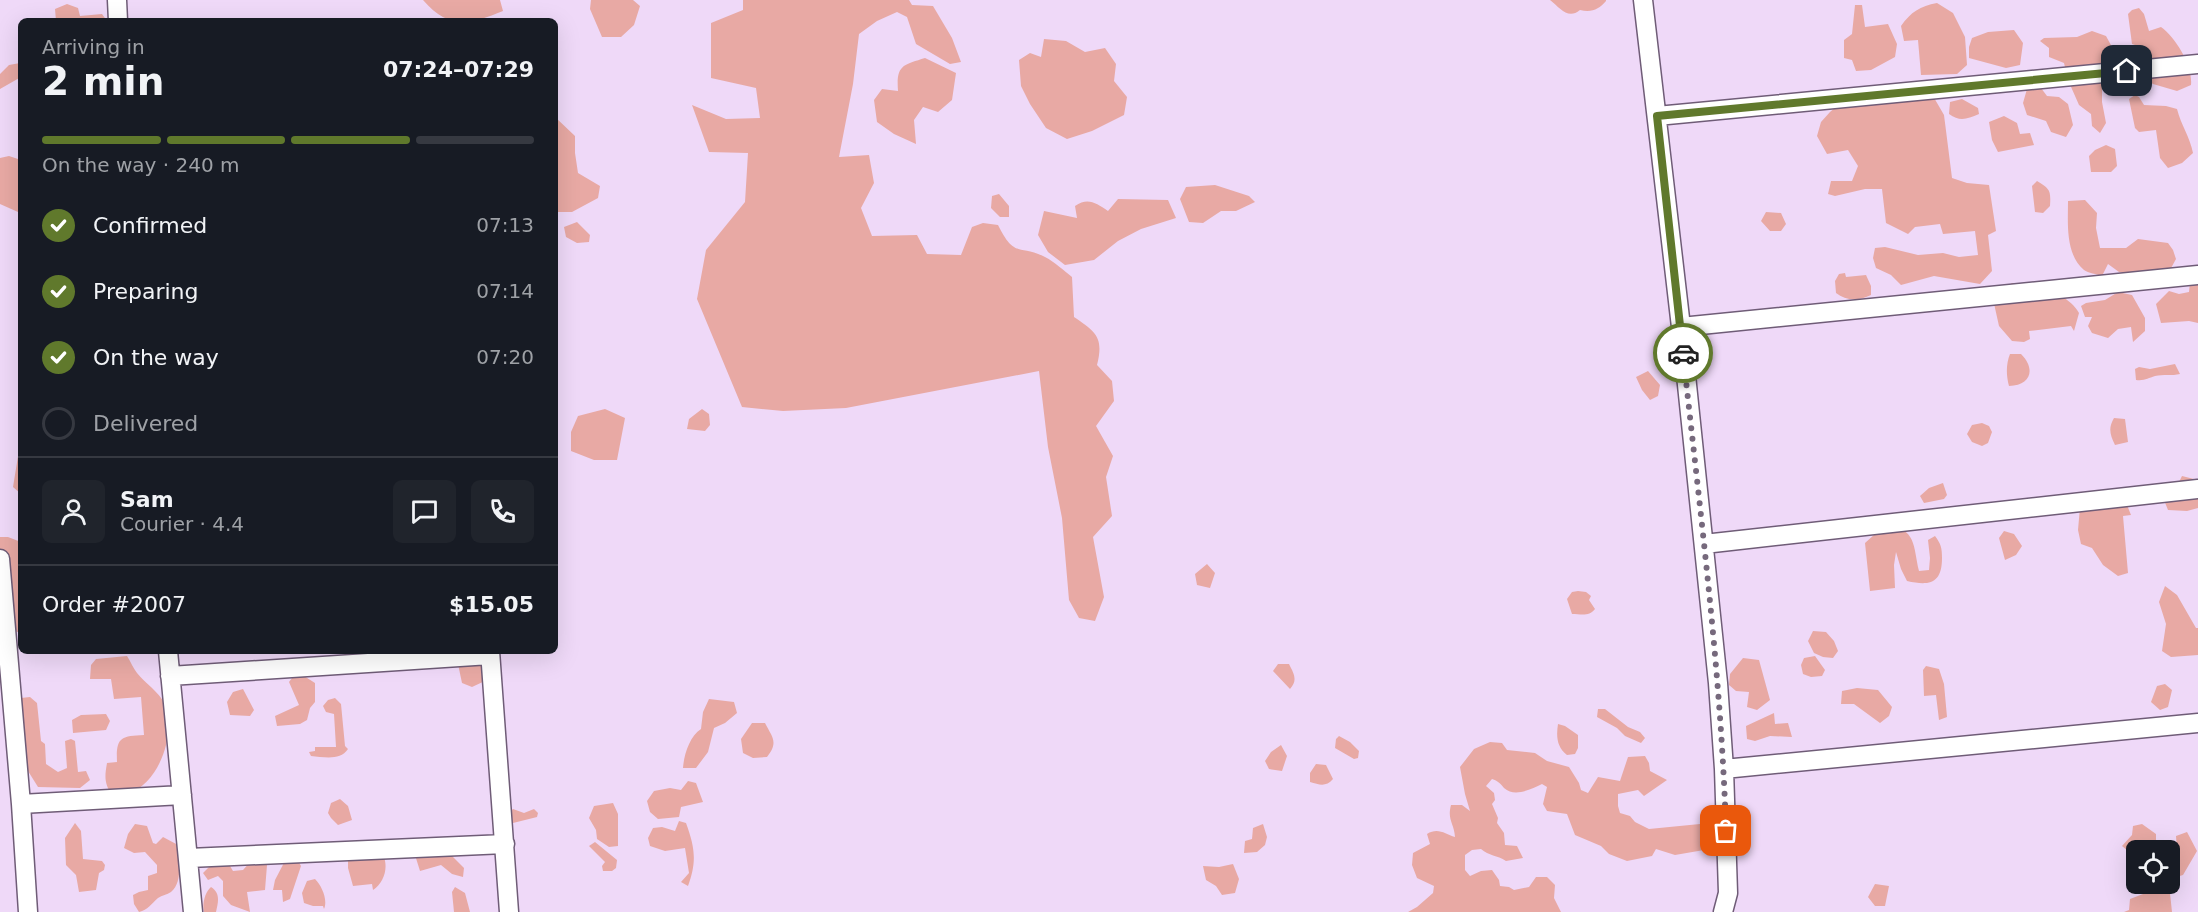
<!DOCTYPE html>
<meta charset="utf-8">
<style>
body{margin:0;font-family:"DejaVu Sans",sans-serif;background:#20242c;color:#f1f3f6;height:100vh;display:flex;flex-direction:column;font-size:22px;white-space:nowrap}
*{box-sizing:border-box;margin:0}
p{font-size:20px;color:#9ea1a6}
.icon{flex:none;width:33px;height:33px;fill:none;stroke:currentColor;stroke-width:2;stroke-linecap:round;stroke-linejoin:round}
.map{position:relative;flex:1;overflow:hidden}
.side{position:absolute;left:18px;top:18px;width:540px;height:636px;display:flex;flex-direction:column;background:#171b24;border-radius:9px;box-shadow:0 6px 24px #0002}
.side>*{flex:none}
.buttons{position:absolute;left:2126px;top:840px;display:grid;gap:12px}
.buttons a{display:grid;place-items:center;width:54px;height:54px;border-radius:9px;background:#171b24;box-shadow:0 6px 24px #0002;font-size:30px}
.pin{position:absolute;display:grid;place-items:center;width:51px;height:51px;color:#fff;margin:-26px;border-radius:12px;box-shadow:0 3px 9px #0006}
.courier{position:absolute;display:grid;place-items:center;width:60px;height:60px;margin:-30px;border:4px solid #60792c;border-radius:50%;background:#fff;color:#222;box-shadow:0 2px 8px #0007}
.head em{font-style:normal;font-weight:700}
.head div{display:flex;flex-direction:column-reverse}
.head{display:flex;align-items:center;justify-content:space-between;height:102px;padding:0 24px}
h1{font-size:39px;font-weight:700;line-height:45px}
.bar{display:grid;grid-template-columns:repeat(4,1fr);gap:9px 6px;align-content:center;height:72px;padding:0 24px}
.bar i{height:8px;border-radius:4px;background:#363941}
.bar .active{background:#60792c}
.bar p{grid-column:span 4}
.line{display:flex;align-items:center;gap:15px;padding:0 24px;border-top:2px solid #363941}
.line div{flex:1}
.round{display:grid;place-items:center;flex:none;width:63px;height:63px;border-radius:9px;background:#20242c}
ol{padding:0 24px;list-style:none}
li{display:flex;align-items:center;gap:18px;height:66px}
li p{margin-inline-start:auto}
li .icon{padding:6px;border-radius:50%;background:#60792c;color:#fff;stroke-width:4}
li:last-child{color:#9ea1a6}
li i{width:33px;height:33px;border:3px solid #363941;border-radius:50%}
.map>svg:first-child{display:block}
.green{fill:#e8a9a4}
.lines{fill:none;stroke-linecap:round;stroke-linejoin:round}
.street-casing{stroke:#6f5c77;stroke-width:21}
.street{stroke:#fff;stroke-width:18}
.done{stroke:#76697c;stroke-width:6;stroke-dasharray:0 10.8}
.route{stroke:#60792c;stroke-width:8}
</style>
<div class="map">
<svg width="2198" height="912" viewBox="0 0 2198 912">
<rect width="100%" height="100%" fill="#efd9f8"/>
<path class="green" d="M423 0H500L503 11C469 25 449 30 423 0Z
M591 0H633L640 6 634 25 621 37H602L590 9Z
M743 0H909L912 5 933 6 952 38 961 62 950 64 916 44 907 17 897 12 877 21 859 34 853 84 839 157 869 155 874 183 861 208 872 236 917 235 927 254 961 255 972 227 983 223 998 225C1015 259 1019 244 1045 257 1055 262 1064 271 1072 277L1074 317C1096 332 1104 337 1097 365L1112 381 1114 401 1096 426 1113 456 1106 477 1112 516 1093 537 1104 597 1095 621 1079 618 1069 600 1062 518 1048 447 1039 371 846 408 783 411 742 407 697 299 706 250 745 202 748 153 709 152 692 105 726 119 760 118 756 88 711 78V23L743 10Z
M1550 0H1606V1C1599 9 1592 13 1580 10 1568 20 1560 8 1550 0Z
M1937 3 1953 13 1965 37 1967 65 1957 74 1921 75 1918 40 1904 41 1901 26C1911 12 1920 6 1937 3Z
M67 4 78 8 80 16 102 14 107 21H56L55 9Z
M1855 5H1862L1865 27 1888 24 1897 44 1895 57 1871 70 1856 71 1852 60 1844 58V40L1852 34Z
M2139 8 2144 14 2149 31 2161 27C2176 38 2193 66 2191 85L2177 91 2153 84 2138 73V57L2144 48 2132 44 2128 14 2132 10Z
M2014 30 2023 43 2020 65 2006 68 1969 58V47L1972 38 1988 32Z
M2092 31 2106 36 2112 47 2102 84V102L2106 123 2100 133 2092 126 2091 114 2079 105 2068 80 2064 63 2049 57V48L2040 41 2044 38 2077 37Z
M1044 39 1066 41 1085 52 1105 48 1116 64 1114 81 1127 97 1124 115 1092 131 1067 139 1046 128 1030 104 1021 86 1019 60 1030 53 1041 57Z
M925 58 956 73 952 100 938 112 923 107 914 120 916 144 894 134 877 122 874 100 882 89 898 91C896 65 903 65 925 58Z
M20 63 21 77 0 89V74L9 65Z
M2041 88 2047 96 2059 97 2068 104 2073 125 2066 137 2051 132 2046 121 2027 115 2023 103 2027 89Z
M1929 89 1944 115 1952 178 1967 183 1989 185 1996 231 1988 235 1992 271 1980 284 1934 276 1901 285 1891 275 1876 268 1873 258 1875 248 1885 247 1918 255 1943 253 1959 257 1978 255 1975 231 1943 234 1940 224 1915 227 1908 234 1886 223 1882 189H1865L1835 196 1828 194 1831 181H1852L1858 166 1848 150 1827 154 1817 136 1821 122 1830 112 1849 96Z
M2135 95 2139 97 2144 105 2166 106 2177 109C2181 125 2190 137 2193 153L2182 163 2168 168 2160 158 2156 130 2139 132 2135 128 2129 99Z
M1962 99 1978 108 1979 114C1967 119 1960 122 1949 114L1950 102Z
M2004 116 2017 123 2020 134 2030 133 2034 145 1998 152 1992 140 1989 122Z
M555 117 575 136V153L578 173 600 186 598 198 572 212H555Z
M2106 145 2115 149 2117 166 2111 172H2091L2089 156 2095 150Z
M9 156 18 159 21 164V209L18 212 0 204V158Z
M2037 181C2050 189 2051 190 2050 206L2043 213 2035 212 2032 186Z
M1215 185 1249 196 1255 202 1236 211H1221L1203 223 1189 222 1180 199 1186 187Z
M999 194 1009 206V217H1000L991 208 992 196Z
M1118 199 1168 200 1176 218 1141 229 1118 241 1094 260 1065 265 1048 252 1038 235 1044 211 1077 218 1075 206C1088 197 1096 203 1108 211Z
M2085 200 2097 213 2096 228 2100 248H2126L2138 239 2168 243 2173 250 2176 259 2170 270 2130 274 2119 272 2108 264 2102 276C2097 274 2088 273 2084 270 2065 254 2068 223 2068 201Z
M1766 212 1781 213 1786 224 1781 231H1770L1761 221Z
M577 222 590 235 589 242 577 243 566 237 564 227Z
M1845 273 1846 277 1866 275 1871 286V295C1859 301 1846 301 1836 293L1835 281 1839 274Z
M2190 282 2198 285V323L2189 321 2161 323 2156 304 2169 291 2179 294 2189 292Z
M2012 283C2035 284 2068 293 2079 313L2074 331 2071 326 2029 331 2030 339 2024 342 2012 341 1999 326 1993 299Z
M2118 292 2132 295 2145 318V331L2133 342 2131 327 2118 329 2108 338 2092 333 2088 326 2092 317H2085L2081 306 2086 303 2105 300Z
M2010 354H2021C2036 369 2031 385 2009 386 2006 375 2006 364 2010 354Z
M2175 364 2180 374C2172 376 2163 374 2155 376 2148 378 2145 381 2136 380L2135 369 2139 367 2150 369Z
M1648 371 1660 385 1658 396 1650 400 1642 390 1636 377Z
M605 409 625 418 617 460H594L571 451V432L578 416Z
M702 409 709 414 710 425 705 431 687 429 689 419Z
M2114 418 2125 419 2128 442 2115 445C2110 435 2108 428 2114 418Z
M1982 423 1989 426 1992 432 1988 443 1982 446 1972 442 1967 434 1972 425Z
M21 438V494L13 487Z
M2182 476 2194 479V484L2198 488V508L2187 511 2168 510 2164 500 2177 486Z
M1943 483 1947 495 1944 499 1924 503 1920 496 1929 488Z
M2121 490 2131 515 2123 516 2128 573 2118 576 2103 565 2092 548 2081 544 2078 530 2081 496Z
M1885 525C1917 528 1913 546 1919 571L1929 570 1930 558 1928 540 1935 536C1941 544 1942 548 1942 558 1942 584 1929 586 1907 581L1901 569 1896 552 1894 565 1895 588 1870 591 1865 543Z
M2004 531 2014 534 2022 546 2016 555 2005 560 1999 538Z
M0 537H8L21 542V633L1 627 0 622Z
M1207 564 1215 573 1210 588 1197 585 1195 574Z
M2165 586 2177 595 2196 628H2198V655L2171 657 2162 651 2166 624 2159 602Z
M1578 591 1586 592 1591 596 1589 600 1595 609C1589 617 1581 614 1572 614L1567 599 1572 592Z
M1813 631 1826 632 1834 641 1838 651 1833 658 1823 657 1814 653 1808 641Z
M465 652 486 667 487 680 472 687 462 683 458 664Z
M127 656C131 662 133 668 137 673 146 684 158 691 165 704 177 732 159 784 129 793 124 794 116 792 110 792 104 781 105 775 107 763L117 762C116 738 120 736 144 735L141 697 114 699 111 679H90L91 665 96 659Z
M1815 656 1825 670 1822 676 1811 677 1803 674 1801 665 1804 658Z
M1743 658 1759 660 1770 700 1757 710 1747 707 1749 692 1736 691 1729 685 1730 674Z
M1278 664H1289C1294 674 1298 680 1290 689L1273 671Z
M1926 666 1939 669 1944 684 1947 717 1939 720 1936 695 1924 696 1923 670Z
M295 674 304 676 315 683V702L310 708 307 720 300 724 277 726 275 716 299 705 289 682Z
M2165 684 2172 690 2168 707 2160 710 2151 702 2157 686Z
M1857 688 1878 690 1892 707 1889 716 1880 723 1854 704H1841L1842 691Z
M243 689 254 710 250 716 230 715 227 702 233 692Z
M30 697 37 703 41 741 45 744 46 764 58 772 67 768 65 741 71 739 75 741 78 772 86 771 90 780 80 788 38 787 28 771 17 706 21 698Z
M335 698 341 704 345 746 348 749C340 761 324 757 311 756L309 752 315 751V747H336L334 714 326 712 323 706 328 700Z
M709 699 734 702 737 713 725 723 714 728 708 752 696 768H683C684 754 690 736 701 729L703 712Z
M1598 709H1605L1628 727 1640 732 1645 738 1641 743 1625 736 1617 728 1597 717Z
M1774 713 1775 724 1788 723 1792 737 1770 736 1755 741 1747 739 1746 726Z
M106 714 110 721 106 730 73 733 72 720 81 715Z
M752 723H765C772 737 779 742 767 757L753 758 743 753 741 739Z
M1558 724 1565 726 1578 735V748L1575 754 1567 755C1557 747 1556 737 1558 724Z
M1339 736 1350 742 1359 751 1358 758 1354 759 1335 748 1336 739Z
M1490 742 1502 743 1507 750 1535 753 1547 761 1569 767 1579 783 1581 790 1588 793 1598 777 1620 781 1628 757 1645 756 1649 763 1650 771 1667 780 1644 796 1638 790 1618 794V806L1620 813 1630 816 1635 822 1649 829 1700 824 1706 827 1708 837 1704 850 1675 855 1656 849 1652 856 1627 861 1609 854 1601 846 1575 835 1567 814 1547 811 1543 804 1547 787 1542 784C1531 789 1515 798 1504 788 1500 783 1498 781 1492 779L1486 786 1494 793 1495 800 1492 804 1498 818 1497 823 1504 833 1505 845 1517 846 1523 858 1506 861C1497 855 1489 856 1481 849L1472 850 1465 855V870L1470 876 1481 871 1492 870 1499 880 1500 886 1509 887 1514 890 1529 887 1536 877H1547L1555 885 1554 898 1561 912H1408L1417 907 1433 893 1434 886 1417 878 1412 865 1413 853 1430 844 1427 834C1438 827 1445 834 1455 837 1454 823 1447 820 1451 805H1462L1470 811 1465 794 1460 767 1474 749Z
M1281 745 1287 756 1282 771 1269 769 1265 761 1271 752Z
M1316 764 1326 765 1333 779C1326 787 1320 785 1310 782V773Z
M688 781 696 783 703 802 681 807 679 817 658 819 650 812 647 801 654 791 670 788 681 790Z
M340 799 348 806 352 820 338 825 331 818 328 813 331 803Z
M613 803 618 814V846L609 847 597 839 596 830 589 818 594 806Z
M513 809 524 813 534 809 538 813 537 817 509 824 507 815Z
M679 821 686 823C695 848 697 861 688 886L681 882 689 873 685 848 665 851 650 846 648 838 653 828 662 827 675 831Z
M75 823 81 831 83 859 102 861 105 865 104 870 99 873 96 890 79 892 76 875 66 865 65 838Z
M135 824 147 826 153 843 156 844 163 837 178 845C179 858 183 883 171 892 167 895 162 895 158 898 151 904 148 910 139 912L134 904 133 895 139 892 148 890V876L157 873V865L145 852 134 853 124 848 128 834Z
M1263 824 1267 837 1265 845 1257 852 1244 853 1245 841 1252 839 1253 828Z
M2142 824 2156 834V841L2145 847 2128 851 2122 846 2132 835 2133 826Z
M2187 832 2197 851 2183 875 2173 878 2170 870 2177 851 2176 836Z
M595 842 617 860 616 868 612 871H603L602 866 605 862 589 846Z
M448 852 464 868 463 877 452 874 441 865 420 871 415 855Z
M348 855H383C389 867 384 883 373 890L372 884 353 886 348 868Z
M287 857 297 859 301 866 290 899 283 902 282 890H273L275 880Z
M261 859 267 865 265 890 247 892 250 912 231 905 223 896V881L218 876 208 880 203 873 213 863 227 861 233 871 243 870 252 860Z
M1233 864 1239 879 1235 893 1222 895 1216 886 1206 880 1203 866 1219 867Z
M315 879C322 886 328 900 324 909L323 906H313L304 903 302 893 307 881Z
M1875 884 1889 886 1885 906H1875L1868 897Z
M2169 884 2172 912H2124L2129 910 2130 899Z
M211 887C221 893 218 903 216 912H204C202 904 205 892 211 887Z
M455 887 465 893 470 912H454L452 892Z"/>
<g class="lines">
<g class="street-casing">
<path id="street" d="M117 0 118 21
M1643 0 1681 327 1718 683 1724 769 1728 893 1723 912
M1657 116 2198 64
M1681 327 2198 275
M1704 544 2198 489
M0 559 21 804 28 912
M168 651 193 912
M490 651 509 912
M170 676 490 655
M1724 769 2198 723
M21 804 182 795
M189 858 505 844"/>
</g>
<use href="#street" class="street"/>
</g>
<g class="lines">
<path class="done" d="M1683 353C1700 512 1721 671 1726 831"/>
<path class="route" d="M1683 353 1657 116 2127 71"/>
</g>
</svg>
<div class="buttons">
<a><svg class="icon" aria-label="locate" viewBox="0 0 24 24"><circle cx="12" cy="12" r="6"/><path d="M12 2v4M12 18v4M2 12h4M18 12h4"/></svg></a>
</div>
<div class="pin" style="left:1726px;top:831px;background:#ea580c"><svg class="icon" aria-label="bag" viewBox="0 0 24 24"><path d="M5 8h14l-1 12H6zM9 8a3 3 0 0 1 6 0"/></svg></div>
<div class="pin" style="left:2127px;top:71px;background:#1f2937"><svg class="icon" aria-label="home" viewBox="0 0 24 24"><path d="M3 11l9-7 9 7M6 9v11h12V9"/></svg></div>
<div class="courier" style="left:1683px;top:353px"><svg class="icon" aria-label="car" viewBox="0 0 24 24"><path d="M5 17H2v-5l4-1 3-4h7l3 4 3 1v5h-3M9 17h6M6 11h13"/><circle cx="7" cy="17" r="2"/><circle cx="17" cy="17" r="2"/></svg></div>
<section class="side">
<div class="head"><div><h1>2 min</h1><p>Arriving in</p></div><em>07:24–07:29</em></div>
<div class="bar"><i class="active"></i><i class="active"></i><i class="active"></i><i></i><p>On the way · 240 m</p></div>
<ol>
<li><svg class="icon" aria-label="check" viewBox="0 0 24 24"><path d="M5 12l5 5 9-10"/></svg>Confirmed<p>07:13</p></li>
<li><svg class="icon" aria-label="check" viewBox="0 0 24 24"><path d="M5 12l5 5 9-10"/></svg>Preparing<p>07:14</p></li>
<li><svg class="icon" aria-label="check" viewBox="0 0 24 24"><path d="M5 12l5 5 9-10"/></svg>On the way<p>07:20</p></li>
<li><i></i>Delivered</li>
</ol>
<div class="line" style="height:108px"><a class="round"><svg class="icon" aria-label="person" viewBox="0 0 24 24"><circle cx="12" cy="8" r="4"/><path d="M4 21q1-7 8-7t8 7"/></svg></a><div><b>Sam</b><p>Courier · 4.4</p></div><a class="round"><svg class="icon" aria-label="chat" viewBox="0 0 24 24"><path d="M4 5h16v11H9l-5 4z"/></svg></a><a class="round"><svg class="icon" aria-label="phone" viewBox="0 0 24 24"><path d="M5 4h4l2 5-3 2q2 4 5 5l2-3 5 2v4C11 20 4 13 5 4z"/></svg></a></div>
<div class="line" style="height:78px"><div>Order #2007</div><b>$15.05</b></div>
</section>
</div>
